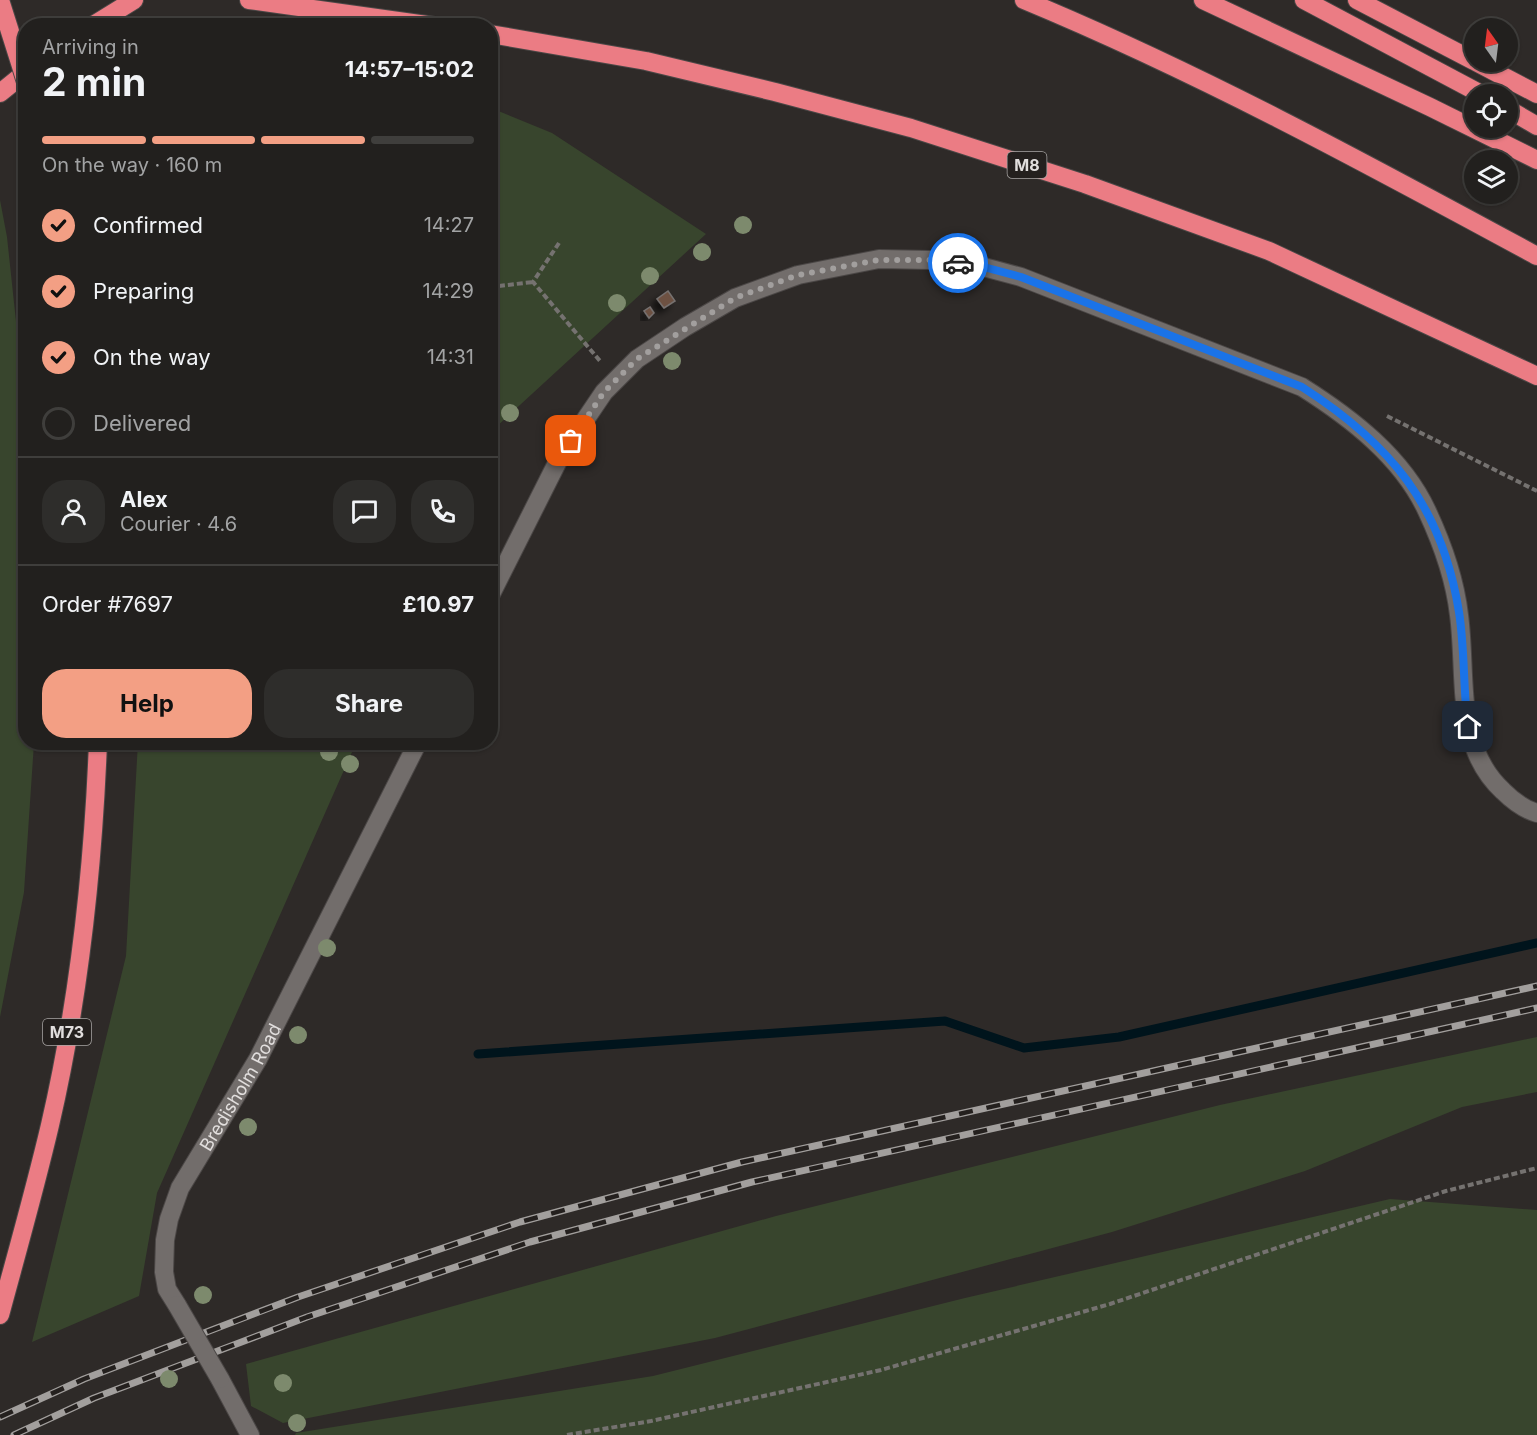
<!DOCTYPE html>
<meta charset="utf-8">
<style>
body{margin:0;font-family:Inter,sans-serif;background:#2e2d2b;color:#f1f3f6;height:100vh;display:flex;flex-direction:column;font-size:22px;white-space:nowrap}
*{box-sizing:border-box;margin:0}
p{font-size:20px;color:#a2a3a4}
.icon{flex:none;width:33px;height:33px;fill:none;stroke:currentColor;stroke-width:2;stroke-linecap:round;stroke-linejoin:round}
.map{position:relative;flex:1;overflow:hidden}
.side{position:absolute;left:18px;top:18px;width:480px;height:732px;display:flex;flex-direction:column;background:#22201e;border-radius:24px;box-shadow:0 2px 4px #0004,0 0 0 2px #3f3e3c}
.side>*{flex:none}
.needle{width:39px;rotate:346deg}
.controls{position:absolute;left:1464px;top:18px;display:grid;gap:12px}
.controls a{display:grid;place-items:center;width:54px;height:54px;border-radius:50%;background:#22201e;box-shadow:0 2px 4px #0004,0 0 0 2px #3f3e3c;font-size:30px}
.pin{position:absolute;display:grid;place-items:center;width:51px;height:51px;color:#fff;margin:-26px;border-radius:12px;box-shadow:0 3px 9px #0006}
.courier{position:absolute;display:grid;place-items:center;width:60px;height:60px;margin:-30px;border:4px solid #1a73e8;border-radius:50%;background:#fff;color:#222;box-shadow:0 2px 8px #0007}
.overview em{font-style:normal;font-weight:700}
.overview div{display:flex;flex-direction:column-reverse}
.overview{display:flex;align-items:center;justify-content:space-between;height:102px;padding:0 24px}
h1{font-size:39px;font-weight:700;line-height:45px}
.bar{display:grid;grid-template-columns:repeat(4,1fr);gap:9px 6px;align-content:center;height:72px;padding:0 24px}
.bar i{height:8px;border-radius:4px;background:#3f3e3c}
.bar .current{background:#f39f84}
.bar p{grid-column:span 4}
.line{display:flex;align-items:center;gap:15px;padding:0 24px;border-top:2px solid #3f3e3c}
.line div{flex:1}
.round{display:grid;place-items:center;flex:none;width:63px;height:63px;border-radius:24px;background:#2e2d2b}
ol{padding:0 24px;list-style:none}
li{display:flex;align-items:center;gap:18px;height:66px}
li p{margin-inline-start:auto}
li .icon{padding:6px;border-radius:50%;background:#f39f84;color:#111;stroke-width:4}
li:last-child{color:#a2a3a4}
li i{width:33px;height:33px;border:3px solid #3f3e3c;border-radius:50%}
.cta{display:flex;gap:12px;margin-top:auto;padding:12px 24px}
.cta a{flex:1;height:69px;border-radius:24px;background:#f39f84;color:#111;font-size:24px;font-weight:700;line-height:69px;text-align:center}
.cta a+a{background:#2e2d2b;color:#f1f3f6}
.map>svg:first-child{display:block}
.green{fill:#38452d}
.lines{fill:none;stroke-linecap:round;stroke-linejoin:round}
.stream{stroke:#00141c;stroke-width:9}
.building{fill:#6d5143;stroke:#76716f;stroke-width:1.5;filter:url(#shadow)}
.minor-casing{stroke:#4b4746;stroke-width:20}
.highway-casing{stroke:#4b4746;stroke-width:20}
.path{stroke:#757270;stroke-width:4;stroke-dasharray:6 3;stroke-linecap:butt}
.minor{stroke:#726d6b;stroke-width:18}
.highway{stroke:#eb7c84;stroke-width:18}
.rail-casing{stroke:#a29f9d;stroke-width:7}
.rail{stroke:#24201e;stroke-width:4.5;stroke-dasharray:14;stroke-linecap:butt}
.minor-bridge-casing{stroke:#4b4746;stroke-width:20;stroke-linecap:butt}
.highway-bridge-casing{stroke:#4b4746;stroke-width:20;stroke-linecap:butt}
.minor-bridge{stroke:#726d6b;stroke-width:18}
.highway-bridge{stroke:#eb7c84;stroke-width:18}
.tree{fill:#7d8a6d}
.done{stroke:#a29f9e;stroke-width:6;stroke-dasharray:0 10.8}
.route{stroke:#1a73e8;stroke-width:8}
.labels{text-anchor:middle;dominant-baseline:central;stroke-width:4.5;stroke-linejoin:round;paint-order:stroke}
.shield{fill:#24201e;stroke:#a8a5a4;stroke-width:1.5}
.shield-label{font-size:16px;font-weight:bold;fill:#e1dedd}
.street-label{font-size:18px;fill:#e1dedd;stroke:#24201e}
</style>
<div class="map">
<svg width="1537" height="1435" viewBox="0 0 1537 1435">
<defs>
<filter id="shadow"><feDropShadow dx="-5.5" dy="5.5" stdDeviation="3" flood-color="#0009"/></filter>
</defs>
<rect width="100%" height="100%" fill="#2e2a28"/>
<path class="green" d="M491 108 552 133 706 234 496 427 491 438Z
M0 200 7 237 26 415V742L34 743 24 892 0 1017Z
M138 742 356 743 157 1193 139 1296 32 1342 126 956Z
M1537 1037V1092L1462 1107 1305 1171 1112 1232 715 1338 283 1423 251 1406 246 1364 776 1216 1220 1105Z
M1390 1199 1537 1210V1435H295L296 1433 653 1376 965 1298Z"/>
<g class="lines">
<path class="stream" d="M478 1054 945 1021 1024 1048 1119 1037 1537 943"/>
</g>
<path class="building" d="M668 291 675 301 664 308 657 299Z
M650 307 654 313 649 318 644 311Z"/>
<g class="lines">
<g class="minor-casing">
<g id="minor">
<path d="M490 596 560 457 604 392 637 359 685 327 735 298 798 275 879 259 931 260 980 266 1021 277 1302 387C1351 418 1402 457 1427 511 1442 543 1455 580 1459 615 1467 675 1454 746 1503 791 1513 801 1523 809 1537 813"/>
<path id="s1" d="M177 1305 167 1289 164 1272 165 1240 169 1219 180 1188 258 1059 418 742"/>
<path d="M220 1379 250 1435"/>
</g>
</g>
<g class="highway-casing">
<path id="highway" d="M249 0 434 26
M1024 0C1200 73 1369 165 1537 256
M1203 0 1430 107 1537 160
M1304 0 1481 94
M1357 0 1474 61
M92 26 134 0
M490 34 646 61 775 92 911 128 1085 184 1269 251 1537 376
M1476 62 1537 94
M0 93 26 72
M1508 109 1537 126
M0 1315C17 1252 35 1189 50 1125 79 1000 93 871 98 742"/>
</g>
<path class="path" d="M559 243 533 282 600 361
M490 287 533 282
M1387 416 1537 491
M567 1435 651 1421 881 1370 1110 1304 1446 1191 1537 1168"/>
<use href="#minor" class="minor"/>
<use href="#highway" class="highway"/>
<g class="rail-casing">
<path id="rail" d="M0 1417 84 1379 298 1297 520 1222 742 1162 1537 986
M14 1435 94 1398 307 1317 530 1242 752 1182 1537 1008"/>
</g>
<use href="#rail" class="rail"/>
<g class="minor-bridge-casing">
<path id="minor-bridge" d="M177 1305 220 1379"/>
</g>
<g class="highway-bridge-casing">
<path id="highway-bridge" d="M0 0 26 82"/>
</g>
<use href="#minor-bridge" class="minor-bridge"/>
<use href="#highway-bridge" class="highway-bridge"/>
</g>
<g class="tree">
<circle cx="743" cy="225" r="9"/>
<circle cx="702" cy="252" r="9"/>
<circle cx="650" cy="276" r="9"/>
<circle cx="617" cy="303" r="9"/>
<circle cx="672" cy="361" r="9"/>
<circle cx="510" cy="413" r="9"/>
<circle cx="329" cy="752" r="9"/>
<circle cx="350" cy="764" r="9"/>
<circle cx="327" cy="948" r="9"/>
<circle cx="298" cy="1035" r="9"/>
<circle cx="248" cy="1127" r="9"/>
<circle cx="203" cy="1295" r="9"/>
<circle cx="169" cy="1379" r="9"/>
<circle cx="283" cy="1383" r="9"/>
<circle cx="297" cy="1423" r="9"/>
</g>
<g class="lines">
<path class="done" d="M571 441 604 392 637 359 735 298 798 275 879 260H931L958 263"/>
<path class="route" d="M958 263 980 266 1021 277 1302 387C1391 444 1442 506 1459 612 1465 650 1463 689 1468 727"/>
</g>
<g class="labels">
<g class="shield">
<rect x="1007.5" y="152" width="39" height="26" rx="4.5"/>
<rect x="43" y="1019" width="48" height="26" rx="4.5"/>
</g>
<g class="shield-label">
<text x="1027" y="165">M8</text>
<text x="67" y="1032">M73</text>
</g>
<g class="street-label">
<text stroke="none"><textPath href="#s1" startOffset="240">Bredisholm Road</textPath></text>
</g>
</g>
</svg>
<div class="controls">
<a><svg class="needle" viewBox="-14 -14 28 28"><path d="M0-13l5 13h-10z" fill="#e53935"/><path d="M0 13l5-13h-10z" fill="#a2a3a4"/></svg></a>
<a><svg class="icon" aria-label="locate" viewBox="0 0 24 24"><circle cx="12" cy="12" r="6"/><path d="M12 2v4M12 18v4M2 12h4M18 12h4"/></svg></a>
<a><svg class="icon" aria-label="layers" viewBox="0 0 24 24"><path d="M12 4l9 5-9 5-9-5zM3 14l9 5 9-5"/></svg></a>
</div>
<div class="pin" style="left:571px;top:441px;background:#ea580c"><svg class="icon" aria-label="bag" viewBox="0 0 24 24"><path d="M5 8h14l-1 12H6zM9 8a3 3 0 0 1 6 0"/></svg></div>
<div class="pin" style="left:1468px;top:727px;background:#1f2937"><svg class="icon" aria-label="home" viewBox="0 0 24 24"><path d="M3 11l9-7 9 7M6 9v11h12V9"/></svg></div>
<div class="courier" style="left:958px;top:263px"><svg class="icon" aria-label="car" viewBox="0 0 24 24"><path d="M5 17H2v-5l4-1 3-4h7l3 4 3 1v5h-3M9 17h6M6 11h13"/><circle cx="7" cy="17" r="2"/><circle cx="17" cy="17" r="2"/></svg></div>
<section class="side">
<div class="overview"><div><h1>2 min</h1><p>Arriving in</p></div><em>14:57–15:02</em></div>
<div class="bar"><i class="current"></i><i class="current"></i><i class="current"></i><i></i><p>On the way · 160 m</p></div>
<ol>
<li><svg class="icon" aria-label="check" viewBox="0 0 24 24"><path d="M5 12l5 5 9-10"/></svg>Confirmed<p>14:27</p></li>
<li><svg class="icon" aria-label="check" viewBox="0 0 24 24"><path d="M5 12l5 5 9-10"/></svg>Preparing<p>14:29</p></li>
<li><svg class="icon" aria-label="check" viewBox="0 0 24 24"><path d="M5 12l5 5 9-10"/></svg>On the way<p>14:31</p></li>
<li><i></i>Delivered</li>
</ol>
<div class="line" style="height:108px"><a class="round"><svg class="icon" aria-label="person" viewBox="0 0 24 24"><circle cx="12" cy="8" r="4"/><path d="M4 21q1-7 8-7t8 7"/></svg></a><div><b>Alex</b><p>Courier · 4.6</p></div><a class="round"><svg class="icon" aria-label="chat" viewBox="0 0 24 24"><path d="M4 5h16v11H9l-5 4z"/></svg></a><a class="round"><svg class="icon" aria-label="phone" viewBox="0 0 24 24"><path d="M5 4h4l2 5-3 2q2 4 5 5l2-3 5 2v4C11 20 4 13 5 4z"/></svg></a></div>
<div class="line" style="height:78px"><div>Order #7697</div><b>£10.97</b></div>
<div class="cta"><a>Help</a><a>Share</a></div>
</section>
</div>
